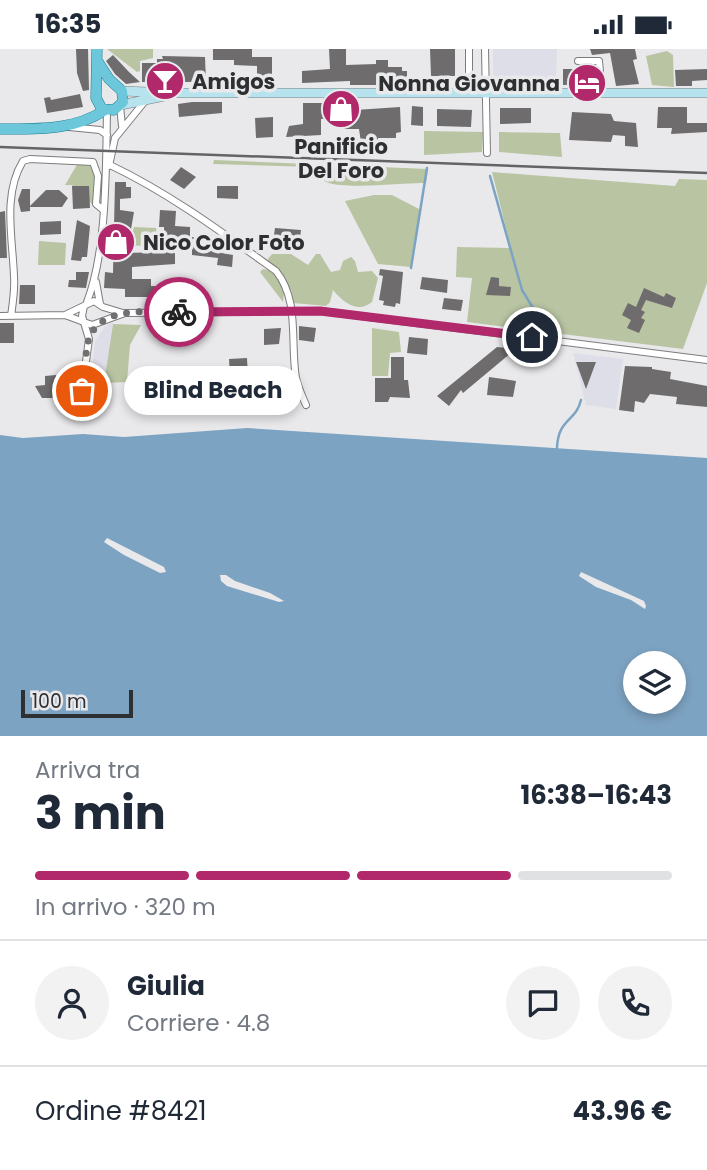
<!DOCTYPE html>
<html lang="it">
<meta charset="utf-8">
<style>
body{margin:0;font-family:Poppins,sans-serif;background:#f2f2f3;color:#1f2937;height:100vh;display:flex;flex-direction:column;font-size:26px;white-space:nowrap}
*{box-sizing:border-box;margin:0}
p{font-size:23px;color:#747a83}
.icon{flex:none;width:38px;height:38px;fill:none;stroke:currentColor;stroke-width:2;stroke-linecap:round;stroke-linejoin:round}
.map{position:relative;height:687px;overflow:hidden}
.details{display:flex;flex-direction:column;background:#fff;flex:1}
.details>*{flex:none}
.buttons{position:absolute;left:623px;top:602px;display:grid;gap:14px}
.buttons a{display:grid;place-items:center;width:63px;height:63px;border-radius:50%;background:#fff;box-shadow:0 4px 10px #0003;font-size:35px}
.scale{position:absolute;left:21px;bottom:18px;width:112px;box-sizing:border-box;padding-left:7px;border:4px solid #2e2f30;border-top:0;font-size:19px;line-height:24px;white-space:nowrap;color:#2e2f30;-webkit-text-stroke:5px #e9e9ec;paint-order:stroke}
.pin{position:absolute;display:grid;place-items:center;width:60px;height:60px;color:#fff;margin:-30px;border:4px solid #fff;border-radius:50%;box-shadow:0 2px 7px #0007}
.courier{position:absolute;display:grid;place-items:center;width:70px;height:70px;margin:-35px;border:5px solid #b1296b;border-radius:50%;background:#fff;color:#222;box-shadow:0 2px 9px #0007}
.bubble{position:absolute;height:49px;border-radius:24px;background:#fff;box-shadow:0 4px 10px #0003;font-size:23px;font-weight:700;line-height:49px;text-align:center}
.head em{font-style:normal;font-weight:700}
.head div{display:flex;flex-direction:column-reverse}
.head{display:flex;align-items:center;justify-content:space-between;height:119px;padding:0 35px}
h1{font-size:46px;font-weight:700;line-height:52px}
.bar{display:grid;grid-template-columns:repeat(4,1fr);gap:10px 7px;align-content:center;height:84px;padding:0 35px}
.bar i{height:9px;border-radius:5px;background:#e0e1e3}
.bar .on{background:#b1296b}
.bar p{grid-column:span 4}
.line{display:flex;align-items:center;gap:18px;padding:0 35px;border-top:2px solid #e0e1e3}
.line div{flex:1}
.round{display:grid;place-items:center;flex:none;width:74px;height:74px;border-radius:37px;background:#f2f2f3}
.status{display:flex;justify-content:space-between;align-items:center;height:49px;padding:0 35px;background:#fff;direction:ltr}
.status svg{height:19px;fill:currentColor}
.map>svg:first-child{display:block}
.built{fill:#dddee8}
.green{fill:#b8c4a2}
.water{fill:#7da3c2;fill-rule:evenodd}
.pier{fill:#e9e9ec}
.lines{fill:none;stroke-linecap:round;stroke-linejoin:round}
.stream{stroke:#7da3c2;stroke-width:2.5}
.building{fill:#6e6c6d}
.minor-casing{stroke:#7c7c7e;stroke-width:8}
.secondary-casing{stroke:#7c7c7e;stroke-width:10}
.primary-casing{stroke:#177a8f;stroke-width:11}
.minor{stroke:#fff;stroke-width:6}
.secondary{stroke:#b6e3ed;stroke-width:9}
.primary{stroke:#6dc7da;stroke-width:10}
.rail{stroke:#646466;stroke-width:2.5}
.done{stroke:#6f7072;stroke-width:7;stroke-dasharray:0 12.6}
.route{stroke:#b1296b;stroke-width:9}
.labels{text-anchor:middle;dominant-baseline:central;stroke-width:7;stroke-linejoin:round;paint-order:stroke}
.poi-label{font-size:21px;font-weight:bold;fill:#2e2f30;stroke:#e9e9ec;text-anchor:start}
</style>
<div class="status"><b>16:35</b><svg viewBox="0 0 49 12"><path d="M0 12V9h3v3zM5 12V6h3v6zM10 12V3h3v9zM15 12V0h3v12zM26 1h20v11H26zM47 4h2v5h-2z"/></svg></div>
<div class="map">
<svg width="707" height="687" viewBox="0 0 707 687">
<rect width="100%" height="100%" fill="#e9e9ec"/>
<path class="built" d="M493 0H557L556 32 493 35Z
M113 273 104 334 91 332 95 293 105 277Z
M573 304 623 310 616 360 586 356Z"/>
<path class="green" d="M107 0H153V9L140 12V22L137 23Z
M667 2 673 6 674 38 652 36 646 7Z
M424 82 483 83 482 103 424 106Z
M499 83 560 84 562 108 499 103Z
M214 111 428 120 426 134C403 134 347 140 329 134 321 132 317 125 313 118L213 115Z
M78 114 91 117 96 123 93 156 72 136H65Z
M492 123 675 137 679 130 707 131V234L683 300 467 273 472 229 456 228 457 198 511 199Z
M374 146H392L421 161 411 218 378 215 345 152Z
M134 178 156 179 158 196 128 197Z
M39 192 66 194 65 216H38Z
M272 205H291L308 216 316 205H320L331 223 340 221 343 212 351 208 355 212 358 223 372 222 378 229 372 253C357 265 343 253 333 241L330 253 326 257 294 254 291 240 284 244 283 253 260 223 263 220 268 221V210Z
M113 275 141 276 130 296 127 333 104 334Z
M372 279 399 283 401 303 390 304 388 327H372Z"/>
<path class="water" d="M247 379 707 409V687H0V386L23 389 83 385 124 388ZM635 614H674V653H635Z"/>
<path class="pier" d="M107 489 164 518 166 523 160 524 124 506 104 493Z
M581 523 644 552 646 557 645 560 631 551 596 538 579 527Z
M220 526H226L235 532 270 544 284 552 279 553 227 537 221 532Z"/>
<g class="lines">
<path class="stream" d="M490 127 522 241 549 285
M411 219 427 119
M557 399C558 369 576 373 581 351"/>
</g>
<path class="building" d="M76 0H88L89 41 83 42 77 24Z
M213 0H252V8H272V33H257V17L234 16V11H213Z
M329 0H346V16L376 15V11H388V18H402V22H407V36H350V32L302 34V22L330 20Z
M430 0H455V27H431Z
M590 0H635L637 10 633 11 639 35 616 37 610 4 592 6Z
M113 6 129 23 140 33 126 35 115 25 106 12Z
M162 7 205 8 206 33H142V14H157V10H163Z
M563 20H594L595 35 563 36Z
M707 20V31L692 32V37H676L675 21Z
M80 45 83 58 47 64 44 49 50 48 51 51Z
M192 53H222V64L179 68 178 55Z
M303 54H323V59L355 58V61L400 58 401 83 396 84V89H378V100H362L359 80H342V69L321 70V86L286 88 289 77 303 75Z
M412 57 423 58V77L411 76Z
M658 58H687V74H707V83L671 85 672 79H657Z
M500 59H531V74L500 75Z
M437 60 472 61 471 78 437 77Z
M572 63 611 65 614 72 636 74 638 98 625 97V87L613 86 611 93 569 91Z
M273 68V88L256 89 255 69Z
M181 118 196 128 184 140 170 131Z
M115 133H126V138H131V149L120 150V161L134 163 129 192H125L124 204 164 203V178H159L160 161 176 162 175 177 190 178V188H175V215L132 218V230H151V237H155V248H125V240L104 239 105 223 113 224Z
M72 137H89L90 159 73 160Z
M217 137H238V150L217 149Z
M22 140H30V157L46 141H59L68 149 62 158H30V162L21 163 18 151Z
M5 162 7 209H0V163Z
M77 171 90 177 87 208H82L81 212 71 211Z
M61 172V185L40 186V173Z
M275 179 301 181 300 190 288 188 287 194 273 192Z
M192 188 199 189 202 194 216 195V203L233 206 232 218 217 216 218 209 192 206Z
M380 220 403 223 400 255 396 254 395 258 383 256 384 252 379 251 383 227 379 226Z
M76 223H89L86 239 68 238 69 231H76Z
M422 228 448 231 447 244 420 240Z
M491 228 499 229V237L511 238 510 247 486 246Z
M20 236H35V255H19Z
M644 239 664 248 666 244 676 249 672 259 646 251 641 261 645 263 641 269 645 271 639 284 627 279 631 271 622 266 628 254 636 258Z
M444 249 463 251 461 262 442 260Z
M0 274H14V294H0Z
M299 277 316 279 314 293 299 291Z
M281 279 279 295 264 296V280Z
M409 288 428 290 427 306 407 304Z
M497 298 507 299 511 304 463 344 461 341 449 357 437 347Z
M391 308H404V331H408L410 349 390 348 388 353H375V329H391Z
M247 309 248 328 230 329 229 310Z
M576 313H596L586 340Z
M625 317 652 318V320L671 323 670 330 707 337V358L676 355 677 348 650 345 644 354 635 352 634 363 619 361Z
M56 326V334H70V338L77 339 75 349H42L35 337 45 336V327Z
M489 328 516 332 513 348 487 346Z
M291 339 292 352 257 357V347L278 346V340Z"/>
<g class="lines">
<g class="minor-casing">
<path id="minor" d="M469 0V44
M485 0 487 104
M578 12H599L602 44
M120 57 122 77
M69 78 100 81 107 86
M110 116C169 144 223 184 276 222 300 252 290 293 296 329 298 338 302 347 306 356
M109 117 115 89 145 52
M96 233 100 255
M87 253C107 202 106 117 107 61
M65 266 94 252 103 258 123 264
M0 267 65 266 92 276 125 264 321 262 707 311
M11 267C13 253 15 241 14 228 13 191 2 146 23 112L30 110 93 113 98 127 96 155 102 160
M82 342 89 290 82 267 84 257"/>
</g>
<g class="secondary-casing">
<path id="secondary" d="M122 42 174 44H707
M121 56 169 46"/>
</g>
<g class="primary-casing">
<path id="primary" d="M97 0 96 49 102 60 114 61 123 53 122 42 109 30 98 13
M0 80C36 80 74 82 105 61"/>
</g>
<use href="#minor" class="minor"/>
<use href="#secondary" class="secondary"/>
<use href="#primary" class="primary"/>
<path class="rail" d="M0 98 707 124"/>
</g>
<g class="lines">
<path class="done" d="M82 342C84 326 85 309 88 293 97 256 150 263 179 263"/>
<path class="route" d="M179 263 320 262 532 288"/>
</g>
<defs>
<g id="bar-disc" transform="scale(2.0125)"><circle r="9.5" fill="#b1296b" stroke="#e9e9ec"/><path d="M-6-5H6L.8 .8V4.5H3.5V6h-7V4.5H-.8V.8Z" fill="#fff"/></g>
<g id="hotel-disc" transform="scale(2.0125)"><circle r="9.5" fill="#b1296b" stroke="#e9e9ec"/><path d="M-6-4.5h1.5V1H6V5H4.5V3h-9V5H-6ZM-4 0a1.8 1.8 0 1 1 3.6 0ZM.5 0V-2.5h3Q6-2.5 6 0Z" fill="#fff"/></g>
<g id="shop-disc" transform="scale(2.0125)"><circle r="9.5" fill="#b1296b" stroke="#e9e9ec"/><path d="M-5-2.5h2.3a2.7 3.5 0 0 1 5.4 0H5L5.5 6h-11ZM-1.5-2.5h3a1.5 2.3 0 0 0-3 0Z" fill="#fff"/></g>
</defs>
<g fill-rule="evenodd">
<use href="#bar-disc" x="165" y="32"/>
<use href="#hotel-disc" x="587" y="34"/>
<use href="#shop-disc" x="341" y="60"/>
<use href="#shop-disc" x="116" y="193"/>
</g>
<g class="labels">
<g class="poi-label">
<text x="192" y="32">Amigos</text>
<text x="560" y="34" text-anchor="end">Nonna Giovanna</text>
<text x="341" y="97" text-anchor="middle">Panificio<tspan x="341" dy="24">Del Foro</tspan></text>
<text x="143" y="193">Nico Color Foto</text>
</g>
</g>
</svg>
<div class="buttons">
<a><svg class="icon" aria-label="layers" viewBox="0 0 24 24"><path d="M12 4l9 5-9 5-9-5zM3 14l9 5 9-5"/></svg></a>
</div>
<div class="scale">100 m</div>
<div class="pin" style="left:82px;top:342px;background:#ea580c"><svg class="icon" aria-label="bag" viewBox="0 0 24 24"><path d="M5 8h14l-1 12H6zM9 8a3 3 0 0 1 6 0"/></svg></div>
<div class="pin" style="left:532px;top:288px;background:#1f2937"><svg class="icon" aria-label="home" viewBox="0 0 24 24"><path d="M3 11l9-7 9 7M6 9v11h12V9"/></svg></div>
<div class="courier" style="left:179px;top:263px"><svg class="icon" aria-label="bike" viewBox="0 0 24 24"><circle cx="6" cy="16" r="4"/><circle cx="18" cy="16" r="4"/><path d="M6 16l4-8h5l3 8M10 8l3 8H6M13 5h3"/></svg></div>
<div class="bubble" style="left:124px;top:317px;width:178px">Blind Beach</div>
</div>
<section class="details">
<div class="head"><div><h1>3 min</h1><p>Arriva tra</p></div><em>16:38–16:43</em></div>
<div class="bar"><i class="on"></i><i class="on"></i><i class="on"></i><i></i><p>In arrivo · 320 m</p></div>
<div class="line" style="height:126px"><a class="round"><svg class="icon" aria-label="person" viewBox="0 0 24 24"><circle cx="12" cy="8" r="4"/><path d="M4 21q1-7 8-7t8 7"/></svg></a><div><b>Giulia</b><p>Corriere · 4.8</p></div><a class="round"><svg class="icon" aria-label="chat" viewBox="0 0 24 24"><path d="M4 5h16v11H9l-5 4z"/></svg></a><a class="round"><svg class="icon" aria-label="phone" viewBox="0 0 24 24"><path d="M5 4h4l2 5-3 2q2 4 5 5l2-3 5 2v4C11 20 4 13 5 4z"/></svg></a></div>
<div class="line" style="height:91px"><div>Ordine #8421</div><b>43.96 €</b></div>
</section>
